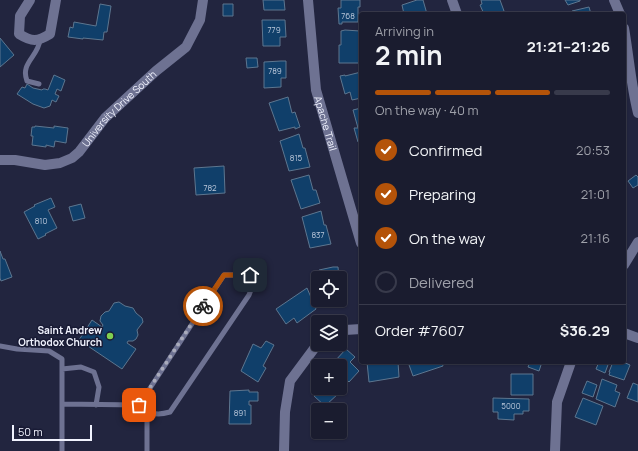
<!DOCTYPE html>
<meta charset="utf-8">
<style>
body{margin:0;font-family:Manrope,sans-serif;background:#232537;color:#f1f3f6;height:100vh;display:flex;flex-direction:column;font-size:15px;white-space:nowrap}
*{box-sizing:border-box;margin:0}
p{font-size:13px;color:#9fa1aa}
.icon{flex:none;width:22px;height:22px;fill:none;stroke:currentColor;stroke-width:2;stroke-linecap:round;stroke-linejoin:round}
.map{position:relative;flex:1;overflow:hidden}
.details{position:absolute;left:359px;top:12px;width:267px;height:352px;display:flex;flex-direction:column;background:#1a1c2f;border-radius:4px;box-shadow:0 1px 3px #0004,0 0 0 1px #383a4b}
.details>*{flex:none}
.tools{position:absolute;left:311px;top:271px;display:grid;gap:8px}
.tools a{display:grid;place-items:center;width:36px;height:36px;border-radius:4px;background:#1a1c2f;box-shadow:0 1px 3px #0004,0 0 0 1px #383a4b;font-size:20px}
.scale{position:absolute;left:12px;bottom:10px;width:80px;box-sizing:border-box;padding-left:4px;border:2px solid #f1f3fe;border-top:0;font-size:11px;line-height:14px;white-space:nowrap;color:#f1f3fe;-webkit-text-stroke:3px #191b35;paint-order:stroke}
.pin{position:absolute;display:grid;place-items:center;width:34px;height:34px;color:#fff;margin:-17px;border-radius:8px;box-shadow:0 2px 6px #0006}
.courier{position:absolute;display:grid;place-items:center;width:40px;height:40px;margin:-20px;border:3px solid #b45309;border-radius:50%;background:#fff;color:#222;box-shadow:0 1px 5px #0007}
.head em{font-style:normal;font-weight:700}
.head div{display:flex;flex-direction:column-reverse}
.head{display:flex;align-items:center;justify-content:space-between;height:68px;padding:0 16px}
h1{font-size:26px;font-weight:700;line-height:30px}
.bar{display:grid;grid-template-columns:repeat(4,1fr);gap:6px 4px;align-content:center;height:48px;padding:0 16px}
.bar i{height:5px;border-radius:3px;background:#383a4b}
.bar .current{background:#b45309}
.bar p{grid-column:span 4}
.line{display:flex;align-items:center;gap:10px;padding:0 16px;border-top:1px solid #383a4b}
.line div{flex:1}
ol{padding:0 16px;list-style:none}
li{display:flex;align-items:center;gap:12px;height:44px}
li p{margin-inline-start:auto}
li .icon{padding:4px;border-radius:50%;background:#b45309;color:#fff;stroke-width:4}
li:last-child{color:#9fa1aa}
li i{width:22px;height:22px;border:2px solid #383a4b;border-radius:50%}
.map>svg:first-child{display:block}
.building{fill:#103f6a;stroke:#5d768f}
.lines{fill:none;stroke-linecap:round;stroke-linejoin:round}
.lane{stroke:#6e7292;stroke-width:5}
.street{stroke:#6e7292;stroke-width:10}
.done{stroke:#a9abbb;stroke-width:4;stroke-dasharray:0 7.2}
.route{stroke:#b45309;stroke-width:5}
.poi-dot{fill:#80d051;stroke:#191b35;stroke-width:1.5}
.labels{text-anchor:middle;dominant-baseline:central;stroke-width:3;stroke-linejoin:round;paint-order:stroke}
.number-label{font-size:8px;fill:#b9c6d9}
.street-label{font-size:10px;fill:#f1f3fe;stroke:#191b35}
.poi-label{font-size:10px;font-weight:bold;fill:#f1f3fe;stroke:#191b35;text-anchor:end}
</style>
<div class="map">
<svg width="638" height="451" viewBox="0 0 638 451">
<rect width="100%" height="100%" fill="#22253f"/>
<path class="building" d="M263 0H284L285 10H264Z
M341 0H360V7H358V22H342V24H339L338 8H341Z
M417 0H423L427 14H404L402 5Z
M481 0H500L504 11 497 14H484L480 5 482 4Z
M565 0H580V1L568 5Z
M100 4 111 6 107 32H104L103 40 83 38V39L68 37 70 27 73 28 74 22 96 26Z
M223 4H233V16H223Z
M589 7 591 14H573L572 11Z
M262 20H285L286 37H280V46H263Z
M345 30 360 31 361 63H339V45H341V31Z
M0 38 14 55 0 67Z
M246 58H257L258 67 247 68Z
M281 61H286V78H281V87L264 88V62Z
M361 72V98L352 100 350 92 345 94 340 76 345 75V76Z
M54 75 65 80 61 91 57 89 55 94 59 96 56 102 52 100 50 106 44 108 33 104 17 94 22 87 25 88 27 84 33 88 42 90 43 89H45L48 90Z
M288 97 292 113 295 112 300 127 295 129V127L279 131 269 103Z
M361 108V141L358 142 354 128H358L353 110Z
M35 126 54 128V126L68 128 66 143 55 141 54 147 46 145V147L32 145 33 136H31L32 127H35Z
M299 134 303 148H305L310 167 289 171 280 141Z
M224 166 225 193 196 195 194 168Z
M309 175 313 190H316L320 203 301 209 291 180Z
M636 175 638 177V185L633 188 628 181Z
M51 198 55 207 48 210 57 228 45 234 46 235 38 239 24 212 35 206 34 205Z
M81 204 85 218 73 221 69 207Z
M321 211 324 225H326L331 244 310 248 302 217Z
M0 251 3 259H5L12 277 1 281 0 278Z
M333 267H338L339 278H320L319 270Z
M340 281H342L344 299 340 300Z
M307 288 316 309 297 323 294 318 286 324 276 309Z
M119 302 125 306 133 308 136 313 142 318 143 322 137 330 138 335 136 339 133 341H128L127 343 136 349 122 369 79 340 92 320 102 327 103 325 100 321 101 316 105 312 109 311 114 303Z
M266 341 274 345 263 366 266 368 258 382 241 371 253 344 261 348Z
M346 349 355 357 350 362 359 371 349 382 348 381 337 392 339 393 325 406 314 396 319 391 318 390 319 388H340V366H338L334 362Z
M367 362H398L399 377 369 382Z
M408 362H442L443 366 413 376Z
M530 362H542L539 371 528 367Z
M599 362H609L605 373 596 369Z
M613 362H623L630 365 624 380 609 375 610 372H609Z
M511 374H533V395H511Z
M602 379 617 385 615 391 620 393 615 407 596 399Z
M587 381 597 385 593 397 582 393Z
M633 383 638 385V402L627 398Z
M249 390V392H258V401H249V405H251V424H229L230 391Z
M493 398 529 399V411H523V414H514V420L498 419V412H493Z
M583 398 603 406 596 425 575 417Z"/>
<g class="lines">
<path class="lane" d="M39 84 27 81C20 63 38 57 40 40
M224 275H250L254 282 249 295 170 412C156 416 150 414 139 405Z
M0 346 17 349 49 351 62 359V404
M62 369 81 367 94 372 99 387 96 405
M62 451V404L139 405
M147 451V420L148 413"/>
<g class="street">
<path d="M30 0 20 16 19 34C32 42 37 42 50 34L56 0"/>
<path id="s1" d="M308 0 316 90 361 243"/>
<path d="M452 0 457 14"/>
<path d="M614 0 620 14"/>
<path d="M624 28C629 57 631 85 638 113"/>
<path id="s2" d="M0 160H15L45 165 60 163 72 158 79 152 105 118 156 71 186 47 200 20 203 0"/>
<path d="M624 265 638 242"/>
<path d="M340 333 345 330 361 329"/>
<path d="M624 333 638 338"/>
<path d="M284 451 285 412 290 381 316 346 320 344"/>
<path d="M555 451 557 402 571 362"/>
</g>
</g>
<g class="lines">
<path class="done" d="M139 405 203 306"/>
<path class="route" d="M203 306 224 275H250"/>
</g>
<circle class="poi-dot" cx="110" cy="336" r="4"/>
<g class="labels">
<g class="number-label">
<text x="348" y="15">768</text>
<text x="274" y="29">779</text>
<text x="275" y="70">789</text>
<text x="296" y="157">815</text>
<text x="210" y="187">782</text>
<text x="41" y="220">810</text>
<text x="318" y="234">837</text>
<text x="511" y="405">5000</text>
<text x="240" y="412">891</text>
</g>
<g class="street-label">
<text stroke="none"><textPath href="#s2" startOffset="142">University Drive South</textPath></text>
<text stroke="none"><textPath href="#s1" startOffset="125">Apache Trail</textPath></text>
</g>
<g class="poi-label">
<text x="102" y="330">Saint Andrew<tspan x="102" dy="12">Orthodox Church</tspan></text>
</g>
</g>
</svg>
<div class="tools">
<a><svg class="icon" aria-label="locate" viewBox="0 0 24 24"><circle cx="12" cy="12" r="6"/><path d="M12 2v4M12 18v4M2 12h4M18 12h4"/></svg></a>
<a><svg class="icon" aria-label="layers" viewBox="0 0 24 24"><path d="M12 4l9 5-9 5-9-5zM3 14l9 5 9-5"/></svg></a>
<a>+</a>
<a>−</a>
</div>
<div class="scale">50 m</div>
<div class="pin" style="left:139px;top:405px;background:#ea580c"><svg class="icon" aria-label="bag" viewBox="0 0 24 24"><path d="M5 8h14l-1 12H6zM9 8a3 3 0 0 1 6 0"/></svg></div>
<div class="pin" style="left:250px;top:275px;background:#1f2937"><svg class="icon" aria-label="home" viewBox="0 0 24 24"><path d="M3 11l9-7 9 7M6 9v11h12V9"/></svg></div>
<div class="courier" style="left:203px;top:306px"><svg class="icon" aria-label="bike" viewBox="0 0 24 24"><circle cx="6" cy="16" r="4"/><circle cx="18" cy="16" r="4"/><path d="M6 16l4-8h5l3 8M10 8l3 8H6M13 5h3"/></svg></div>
<section class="details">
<div class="head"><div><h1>2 min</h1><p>Arriving in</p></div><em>21:21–21:26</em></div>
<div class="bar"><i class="current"></i><i class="current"></i><i class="current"></i><i></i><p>On the way · 40 m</p></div>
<ol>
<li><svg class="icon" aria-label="check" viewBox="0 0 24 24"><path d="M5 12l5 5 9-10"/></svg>Confirmed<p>20:53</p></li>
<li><svg class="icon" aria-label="check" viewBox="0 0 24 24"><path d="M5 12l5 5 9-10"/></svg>Preparing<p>21:01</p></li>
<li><svg class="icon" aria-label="check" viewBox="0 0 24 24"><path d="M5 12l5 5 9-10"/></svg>On the way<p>21:16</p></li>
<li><i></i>Delivered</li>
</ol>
<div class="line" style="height:52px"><div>Order #7607</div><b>$36.29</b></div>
</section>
</div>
